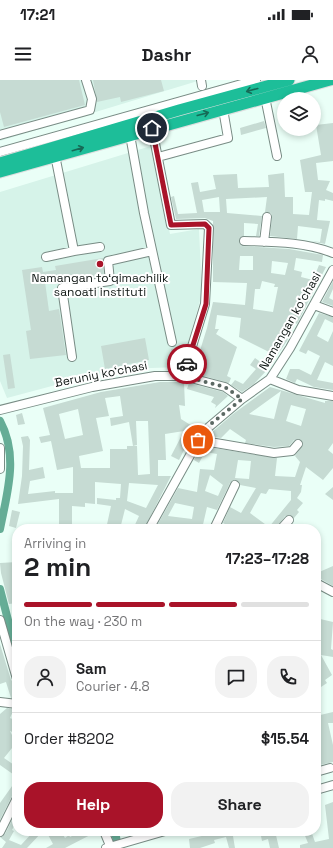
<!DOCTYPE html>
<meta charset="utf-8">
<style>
body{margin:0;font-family:"Space Grotesk",sans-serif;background:#f2f2f2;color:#202124;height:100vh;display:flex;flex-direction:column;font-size:15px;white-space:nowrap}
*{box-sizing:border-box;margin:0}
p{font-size:13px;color:#757577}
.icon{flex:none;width:22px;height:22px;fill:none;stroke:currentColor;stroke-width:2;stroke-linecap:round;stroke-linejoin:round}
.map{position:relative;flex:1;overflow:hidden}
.panel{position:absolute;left:12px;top:444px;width:309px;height:312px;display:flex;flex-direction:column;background:#fff;border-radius:16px;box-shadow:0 2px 6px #0003}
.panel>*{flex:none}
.tools{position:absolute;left:277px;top:12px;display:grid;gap:8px}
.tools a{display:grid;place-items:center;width:44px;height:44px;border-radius:50%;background:#fff;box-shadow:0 2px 6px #0003;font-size:20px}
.pin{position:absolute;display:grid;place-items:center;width:34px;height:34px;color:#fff;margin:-17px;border:2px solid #fff;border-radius:50%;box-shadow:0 1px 4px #0007}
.courier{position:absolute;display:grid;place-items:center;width:40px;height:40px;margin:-20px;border:3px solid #a91329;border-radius:50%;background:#fff;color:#222;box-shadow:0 1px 5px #0007}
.overview em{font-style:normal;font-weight:600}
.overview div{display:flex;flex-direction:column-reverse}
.overview{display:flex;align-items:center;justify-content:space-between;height:68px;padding:0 12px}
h1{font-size:26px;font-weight:600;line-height:30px}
.bar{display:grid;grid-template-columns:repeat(4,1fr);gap:6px 4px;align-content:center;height:48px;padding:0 12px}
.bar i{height:5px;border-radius:3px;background:#e0e0e0}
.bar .active{background:#a91329}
.bar p{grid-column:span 4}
.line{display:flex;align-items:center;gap:10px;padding:0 12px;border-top:1px solid #e0e0e0}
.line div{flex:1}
.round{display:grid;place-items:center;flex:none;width:42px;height:42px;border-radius:16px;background:#f2f2f2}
.cta{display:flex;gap:8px;margin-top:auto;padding:8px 12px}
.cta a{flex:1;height:46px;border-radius:16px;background:#a91329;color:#fff;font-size:16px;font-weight:600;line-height:46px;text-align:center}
.cta a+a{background:#f2f2f2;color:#202124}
.status{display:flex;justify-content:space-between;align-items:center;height:28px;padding:0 20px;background:#fff;direction:ltr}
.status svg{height:11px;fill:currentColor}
header{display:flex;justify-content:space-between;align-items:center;height:52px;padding:0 12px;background:#fff;font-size:18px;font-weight:600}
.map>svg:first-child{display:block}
.built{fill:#d6f3e9}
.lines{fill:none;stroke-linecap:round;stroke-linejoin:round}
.canal{stroke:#65ad96;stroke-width:8}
.building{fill:#c6dbd3;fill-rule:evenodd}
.minor-casing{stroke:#798c85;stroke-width:10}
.highway-casing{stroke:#dddede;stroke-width:13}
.minor{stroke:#fff;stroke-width:8}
.highway{stroke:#1dbe99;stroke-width:11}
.oneway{stroke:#166a56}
.done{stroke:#5b6863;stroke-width:4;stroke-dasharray:0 7.2}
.route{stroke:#a91329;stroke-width:5}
.poi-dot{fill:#a91329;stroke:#fff;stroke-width:1.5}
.labels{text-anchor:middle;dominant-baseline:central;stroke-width:4;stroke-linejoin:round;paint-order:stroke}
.poi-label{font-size:12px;fill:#0e1613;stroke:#fff}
.street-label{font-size:12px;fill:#0e1613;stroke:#fff}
</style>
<div class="status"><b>17:21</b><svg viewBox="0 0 49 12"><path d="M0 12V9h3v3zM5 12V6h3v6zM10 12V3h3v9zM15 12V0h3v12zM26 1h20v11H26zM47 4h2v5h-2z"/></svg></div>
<header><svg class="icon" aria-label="menu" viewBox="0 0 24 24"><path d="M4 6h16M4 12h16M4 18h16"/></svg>Dashr<svg class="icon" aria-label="person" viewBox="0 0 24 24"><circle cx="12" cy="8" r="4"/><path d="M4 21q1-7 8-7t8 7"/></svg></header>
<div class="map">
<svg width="333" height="768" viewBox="0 0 333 768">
<rect width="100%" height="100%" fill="#eafff7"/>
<path class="built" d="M0 0H201L0 61Z
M151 66 170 154 199 149 202 214 181 287 122 289 93 295 7 318 0 301V112Z"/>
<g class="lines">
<path class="canal" d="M0 341C19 376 7 413 0 449
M0 509 17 575
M115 751 118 768"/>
</g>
<path class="building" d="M0 0H79L85 25 4 47 0 32Z
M93 0H161L164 11 121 22 120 17 97 22Z
M264 41 266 48 241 55 240 48Z
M333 43V81L316 83 318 100 330 101 326 110 333 113V121L325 119V121L319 120 317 140 330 141 325 164 311 161 320 162 322 149 298 146 297 159 270 156 272 137 271 133 265 132 267 117 226 119 227 133 262 136 259 156H256L258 144 244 143V156L239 160 241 166 289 169 323 175 322 182 296 178 294 190 302 192 301 197 313 200 319 185 326 187 297 244 295 243 287 261 267 290 254 304 242 312 231 305 235 300 243 304 256 289 250 285 255 278 262 283 269 272 239 257 241 238 217 235 215 249H219L216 254 237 267 227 296 231 298 229 303 193 293 207 248 213 222 245 225 247 203 213 202V141L205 138 176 139 171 117 174 116 178 134 197 133 191 103 198 102 200 112 216 109 213 95 237 94 238 108 269 107 268 95 284 93 285 117H293V134L309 135 312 112H305L300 80 321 75 316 45ZM219 117 220 132H204L202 120ZM240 176H253V190H239ZM272 181 288 183 285 195 271 193ZM262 201 275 204 274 207H278L273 232 253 229 255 209H260Z
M103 178 104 196 58 204 57 200 45 202 49 231 59 229 66 275 30 279 26 251 31 250 22 190 42 187 43 192 56 190 55 186Z
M333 201V209L329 218 333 220V226L322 222Z
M319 233 333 237V243L325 239 317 256 328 262 333 251V286L325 282 317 300 333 303V310L314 307 297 299 295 303 286 299 290 289H299L311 295 320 276 308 270 306 274 299 271Z
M145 258 149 280 105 289 101 266Z
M182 268 181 282 172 283 171 269Z
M10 274 15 308 8 309 3 275Z
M160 302H184L185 326 179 325 181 339 197 349 189 355 191 357 183 365 185 368 179 380 171 376 184 351 165 354 166 380H158V396H171L144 449H133L139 436 125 429 120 449H106L111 426 97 424V418L116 420V418H120L121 404 95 402V424L85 423V427L72 426V449H59V419L18 424 22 396 23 366 21 357 28 356 30 360 29 390 43 387 45 398 30 401 28 414 55 411V413H73V387L57 390 51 361 41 363 39 357 50 355 43 328 101 312ZM120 316 123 336 110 338 111 346 129 342 133 366 137 365 136 341H148L150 394 138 395 137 366H127V369H110V388H81L79 376 103 371 96 338 109 336 105 318ZM78 329 83 355 65 359 59 334ZM129 403 158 405 146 428 127 421Z
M189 303 223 312 228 316 215 328 216 325 211 322 214 317 187 309Z
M270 307 325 323V321H333V363L328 370 333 374V388L323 400 306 387 300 405H302L301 412 297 418 303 423 297 430 299 432 294 438 290 435 285 436 276 449H256L251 445 249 449H234L223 443 230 427 241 433 256 408 240 405 239 402 234 400 230 403 217 430 207 427 202 449H155L178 408 197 412 200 389 214 390 217 374 205 372 199 383 194 380 201 366 277 378 275 396 295 397 300 382 295 376 303 365 299 359 294 360 289 366 274 367 245 363 246 360 230 349 221 358 209 356 210 354 233 334ZM281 311 274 339 249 334ZM291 325 306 329 301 346 286 341ZM238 380 251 381 249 399 235 398ZM210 395 223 405 218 416 205 411ZM269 409 291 411V420L269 447 250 433 261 413 266 414ZM175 423 194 427 192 439 168 436Z
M22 333 25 344 18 345 16 335Z
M333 407V420L325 414Z
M12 430 20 432 16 448 9 446Z
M17 482V523L9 524 1 493 0 483Z
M333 486V506L319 498 317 493Z
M316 538 333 542 331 569 333 570V577L321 575 332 595 325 600 327 603 321 607 316 598Z
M0 564 11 600 17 604V618H11L6 602 0 604Z
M7 628 14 629 10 638 17 641V654L10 651 16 663 4 678 17 687V697L0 685V634Z
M333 632V643H328L333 665V682L316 686V657H318L316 636Z
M17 699V713L12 716 0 740V723Z
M333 722V768H300V765L308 763 303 751H311L315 762 329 759 325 725Z
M17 730V740L12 750 14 751 9 760 21 765 34 751H43L27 768H2L6 762 0 757 5 754Z
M46 751H61L65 758 69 755 70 757 82 751H98L65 768H46L53 764Z
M223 751H241V754L233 756 235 768H229L226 757 214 760 215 763 200 768H190L189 759Z
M260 751H275L279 768H270L268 759 262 761Z"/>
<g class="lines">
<g class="minor-casing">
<path id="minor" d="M201 0 202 6
M265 17 277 76
M0 55 90 30 92 19 86 0
M130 55 144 133 172 262
M0 72 256 0
M55 75 74 171 100 167
M158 77 228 58 223 29
M244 161C275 162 305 162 333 173
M264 162 267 137
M46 177 74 171
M314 225 333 232
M72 277 62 208 110 201 108 181 152 171
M183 296 225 307 242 319
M270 299 298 310 333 316
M0 330 92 307 155 296H183L205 224 209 148 205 144 171 145 152 48
M198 360 274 373 292 371 298 364
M0 368V389
M149 449 203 352 242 319 270 299 290 268 333 190
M214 449 235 405
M281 449 289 440
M316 503 333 512
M0 540 17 599
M0 622 17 624
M316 692 330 688
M316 710 333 705
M104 751 111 768
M0 752 17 718
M106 768 165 751"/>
</g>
<g class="highway-casing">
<path id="highway" d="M0 83 179 30 289 0
M0 92 330 0"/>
</g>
<use href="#minor" class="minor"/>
<use href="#highway" class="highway"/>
</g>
<defs><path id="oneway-shaft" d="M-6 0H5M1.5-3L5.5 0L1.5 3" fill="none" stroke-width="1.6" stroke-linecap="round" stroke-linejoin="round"/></defs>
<g class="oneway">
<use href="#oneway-shaft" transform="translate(252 10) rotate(165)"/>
<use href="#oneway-shaft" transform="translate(203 34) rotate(-15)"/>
<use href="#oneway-shaft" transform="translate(78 69) rotate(-16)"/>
</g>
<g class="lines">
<path class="done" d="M187 284 183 296 225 307 242 319 212 343 198 360"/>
<path class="route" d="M152 48 171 145 205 144 209 148 206 224 187 284"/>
</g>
<circle class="poi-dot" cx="100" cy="184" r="4"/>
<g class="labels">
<g class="poi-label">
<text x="100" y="198">Namangan to‘qimachilik<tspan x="100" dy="14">sanoati instituti</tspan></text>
</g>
<g class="street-label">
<text transform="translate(290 241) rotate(-60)">Namangan koʻchasi</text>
<text transform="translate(101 294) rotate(-11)">Beruniy koʻchasi</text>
</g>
</g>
</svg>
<div class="tools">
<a><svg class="icon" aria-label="layers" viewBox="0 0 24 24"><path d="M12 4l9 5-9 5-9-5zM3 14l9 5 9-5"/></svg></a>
</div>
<div class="pin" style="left:198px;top:360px;background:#ea580c"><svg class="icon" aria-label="bag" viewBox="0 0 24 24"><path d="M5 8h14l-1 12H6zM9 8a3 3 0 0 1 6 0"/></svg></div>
<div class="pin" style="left:152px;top:48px;background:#1f2937"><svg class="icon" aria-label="home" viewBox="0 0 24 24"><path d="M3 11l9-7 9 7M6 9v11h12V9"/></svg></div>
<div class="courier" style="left:187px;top:284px"><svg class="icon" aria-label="car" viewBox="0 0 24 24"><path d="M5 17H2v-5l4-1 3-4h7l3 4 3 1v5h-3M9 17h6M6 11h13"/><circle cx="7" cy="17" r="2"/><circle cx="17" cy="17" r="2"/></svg></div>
<section class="panel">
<div class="overview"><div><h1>2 min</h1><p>Arriving in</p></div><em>17:23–17:28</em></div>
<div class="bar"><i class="active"></i><i class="active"></i><i class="active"></i><i></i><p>On the way · 230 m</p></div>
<div class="line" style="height:72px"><a class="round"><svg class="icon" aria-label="person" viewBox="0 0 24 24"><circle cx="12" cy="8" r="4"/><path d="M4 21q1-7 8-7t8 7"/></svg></a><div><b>Sam</b><p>Courier · 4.8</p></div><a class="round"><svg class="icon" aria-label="chat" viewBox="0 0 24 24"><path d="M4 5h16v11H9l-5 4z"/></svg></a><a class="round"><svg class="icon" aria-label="phone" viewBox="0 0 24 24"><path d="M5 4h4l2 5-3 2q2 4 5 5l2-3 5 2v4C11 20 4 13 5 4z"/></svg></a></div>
<div class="line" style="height:52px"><div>Order #8202</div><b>$15.54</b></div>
<div class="cta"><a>Help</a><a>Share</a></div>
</section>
</div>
